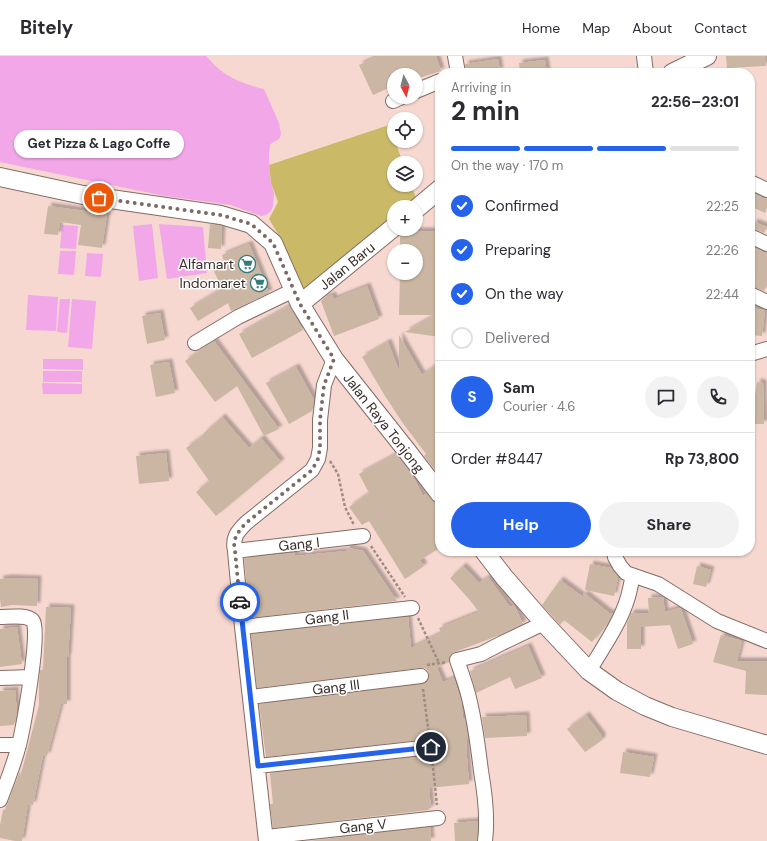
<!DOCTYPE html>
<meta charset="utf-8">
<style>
body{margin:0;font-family:"DM Sans",sans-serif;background:#f2f2f3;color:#2b2b33;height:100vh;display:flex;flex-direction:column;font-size:15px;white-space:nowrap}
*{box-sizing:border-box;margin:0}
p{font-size:13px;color:#7c7c81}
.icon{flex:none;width:22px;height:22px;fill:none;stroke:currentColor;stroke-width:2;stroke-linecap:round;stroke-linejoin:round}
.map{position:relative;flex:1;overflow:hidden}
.drawer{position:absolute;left:435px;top:12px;width:320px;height:488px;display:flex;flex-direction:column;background:#fff;border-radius:16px;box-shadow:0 1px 3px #0004}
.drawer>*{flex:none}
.needle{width:26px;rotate:173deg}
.buttons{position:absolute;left:387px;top:12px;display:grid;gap:8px}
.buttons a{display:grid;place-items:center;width:36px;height:36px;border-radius:50%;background:#fff;box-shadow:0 1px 3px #0004;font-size:20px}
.pin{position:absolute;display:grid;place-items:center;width:34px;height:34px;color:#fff;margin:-17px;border:2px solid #fff;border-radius:50%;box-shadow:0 1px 4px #0007}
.courier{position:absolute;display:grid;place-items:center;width:40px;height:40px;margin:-20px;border:3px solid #2563eb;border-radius:50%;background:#fff;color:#222;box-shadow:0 1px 5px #0007}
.bubble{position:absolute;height:28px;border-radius:14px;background:#fff;box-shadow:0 1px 3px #0004;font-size:13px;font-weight:700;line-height:28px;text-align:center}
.overview em{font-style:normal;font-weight:700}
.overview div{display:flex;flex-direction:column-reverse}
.overview{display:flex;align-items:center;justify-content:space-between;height:68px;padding:0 16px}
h1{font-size:26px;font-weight:700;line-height:30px}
.bar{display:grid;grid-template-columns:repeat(4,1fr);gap:6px 4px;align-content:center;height:48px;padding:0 16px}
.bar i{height:5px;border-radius:3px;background:#e1e1e2}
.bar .active{background:#2563eb}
.bar p{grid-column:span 4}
.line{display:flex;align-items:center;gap:10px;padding:0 16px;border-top:1px solid #e1e1e2}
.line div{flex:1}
.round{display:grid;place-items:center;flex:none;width:42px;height:42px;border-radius:21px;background:#f2f2f3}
ol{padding:0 16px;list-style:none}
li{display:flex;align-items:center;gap:12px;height:44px}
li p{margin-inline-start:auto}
li .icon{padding:4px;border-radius:50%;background:#2563eb;color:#fff;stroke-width:4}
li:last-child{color:#7c7c81}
li i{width:22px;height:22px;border:2px solid #e1e1e2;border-radius:50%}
.action{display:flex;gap:8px;margin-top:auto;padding:8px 16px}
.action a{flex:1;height:46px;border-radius:24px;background:#2563eb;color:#fff;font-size:16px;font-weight:700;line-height:46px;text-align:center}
.action a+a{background:#f2f2f3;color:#2b2b33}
header{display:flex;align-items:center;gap:24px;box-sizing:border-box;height:56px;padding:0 20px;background:#fff;border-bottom:1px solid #e1e1e2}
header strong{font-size:19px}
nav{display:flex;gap:22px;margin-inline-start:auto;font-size:14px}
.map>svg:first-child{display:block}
.green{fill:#caba68}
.water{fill:#f2a7e9}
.building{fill:#cab6a2;filter:url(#shadow)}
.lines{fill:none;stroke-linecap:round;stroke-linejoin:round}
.minor-casing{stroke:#856b64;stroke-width:16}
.major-casing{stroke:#856b64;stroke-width:20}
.path{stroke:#a08b85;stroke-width:2.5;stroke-dasharray:3 2;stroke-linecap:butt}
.minor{stroke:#fff;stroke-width:14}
.major{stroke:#fff;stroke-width:18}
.done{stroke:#7b6964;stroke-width:4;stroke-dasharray:0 7.2}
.route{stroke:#2563eb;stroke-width:5}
.labels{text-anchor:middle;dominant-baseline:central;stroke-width:3;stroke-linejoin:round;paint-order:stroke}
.poi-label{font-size:14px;fill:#392d2a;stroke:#fff;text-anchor:end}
.street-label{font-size:14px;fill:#392d2a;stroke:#fff}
</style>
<header>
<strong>Bitely</strong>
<nav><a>Home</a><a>Map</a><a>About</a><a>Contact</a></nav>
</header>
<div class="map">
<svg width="767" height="785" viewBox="0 0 767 785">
<defs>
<filter id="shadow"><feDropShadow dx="3.5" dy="-3.5" stdDeviation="1" flood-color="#0004"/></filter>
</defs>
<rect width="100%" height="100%" fill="#f6d8d0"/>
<path class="green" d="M389 69 394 81V85H395L403 107H394V129H411L417 144 409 151H394V165L305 236 281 183 269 163 278 146 271 127 269 109Z"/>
<path class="water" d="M0 0H206C211 5 215 10 220 14 231 23 250 30 264 33L279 67 281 78 279 83 272 87 270 89 269 98 270 123 274 138 273 150 271 155 266 159 261 160 231 149 165 140 67 120 0 106Z
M152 168 158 222 139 225 133 170Z
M159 168 203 171 207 217 167 223Z
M62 169 78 170 76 193 60 192Z
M60 195H76L74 219 58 218Z
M87 197 103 198 101 221 85 220Z
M28 239 58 241 56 275 26 274Z
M60 243H70L67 277 57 276Z
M72 243 96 245 92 293 68 291Z
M43 303H83V314L43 313Z
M43 315H82V326H43Z
M42 327 82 328V338H43Z"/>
<path class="building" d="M378 0H436L441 15 416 23V19H388L393 30 373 39 359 9Z
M726 0H766V10L727 12Z
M498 3 500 15 490 17H466L465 8Z
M545 4 547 17H520L519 7Z
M750 135 763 142H767V151L765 157 750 150Z
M48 150 107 158 102 192 78 189 81 169 60 166 58 179 44 178Z
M754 166 767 171 764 177 752 172Z
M210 168 222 170 221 193 208 192Z
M404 175H440V281L405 276 435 259H399L400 217H416V195H400V180Z
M249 188 269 237 231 255 228 247 198 265 190 252 222 233 213 213 225 208 222 199Z
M750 189 763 196H767V228L764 235 750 230Z
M367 230 379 263 334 280 321 245 324 242 332 239 334 243Z
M289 250 303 274 252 302 239 278Z
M750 252 765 254 762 280 750 279Z
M160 257 165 284 147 288 142 260Z
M399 279 422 319 440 306V421L424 400 426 398 402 366 385 340 362 301 388 286 399 315Z
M214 285 254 339 279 373 264 380 237 330 215 346 185 305 202 293Z
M169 306 175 337 156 341 150 309Z
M296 311 314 344 312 355 289 368 266 327Z
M757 326 763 327 764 368H750V346H754Z
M222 361 249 392 261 382 281 406 216 460 196 436 209 425 186 392 204 379 203 378Z
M166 397 169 425 139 428 136 400Z
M396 398 411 417 423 440 426 438 432 445 436 448H440V492L420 504 424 510 405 523 369 465 362 469 349 451 369 437 359 418Z
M345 491 363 495 397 545 250 562 244 502 295 497V500L347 495Z
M590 508 611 512 618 521 614 540 585 534Z
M463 510 479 527 488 521 510 551 514 549 523 568 497 580 455 596 451 598 449 602V606L437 612 443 626 454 622 458 635 461 644 463 662H465L468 683H466L467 689H466L469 728 429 732 431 752 428 753 429 754 273 772 270 748H273L270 717 432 699 436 698 439 695V690L438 686 435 683H430L266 701 259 648 422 628 426 627 429 624V619L428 615 425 612H420L257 632 251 578 408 561 411 592 441 577 439 572 479 556 468 542 450 522Z
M697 510 711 514 706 531 693 528Z
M8 522 38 523 37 550 12 549 1 551 0 543V523Z
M560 524 583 541 584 537 609 557H613L609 566 592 586 564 564 560 569 542 549Z
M662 541H663L665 556 679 552 681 553 693 588 678 593 670 569 641 571V593H627V567L631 557H649L648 542Z
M46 551 71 552 68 601H67V648H61L47 700 43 699 33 749 28 748 22 785H15L0 782V769L3 754H5L7 749 20 715V722L39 649V628L40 614H43Z
M17 571 22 608 0 611V573Z
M721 579 742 585 737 605H767V639L745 638 746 615 713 606Z
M528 590 542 622 515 633 510 621 476 637 470 615Z
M15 634 17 657 14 669 0 670V635Z
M526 659 527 680 485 682 482 661Z
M586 659 602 680V684L585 696 567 673Z
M623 696 654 701 650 721 620 717Z
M478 765 477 785H455L454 767Z
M430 771 431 785H307Z"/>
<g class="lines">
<g class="minor-casing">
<path id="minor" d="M455 0 458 17
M644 0 646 17
M416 35 440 25
M393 45 402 41
M750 126 767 134
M750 180 767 188
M750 238 767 246
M195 287 238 261 294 234
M750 298 767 293
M235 495 363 480
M614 495 615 501 620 510 626 517 658 528 717 565 767 585
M0 561C8 561 27 558 33 565 41 575 23 672 19 689 14 708 7 726 0 744
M242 571 412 552
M589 615C603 591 620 568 628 541 630 534 631 527 633 520
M0 622 31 621
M250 641 421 620
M0 689H19
M258 710 431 691
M266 781 438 762
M266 785 242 571 235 495C232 482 237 476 246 467L312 414 318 403 320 392V364L324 329 334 303
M485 785C488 762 485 738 481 715 478 690 475 666 469 642 466 629 461 616 457 604L481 598 502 587 544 567"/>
</g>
<g class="major-casing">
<path id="major" d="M672 17 707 0
M0 121 83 139 221 159 251 168 273 187 300 248 334 303 407 395 440 438
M416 153 440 133
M300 248 394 171
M484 495 504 521 544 567 589 615 617 635 645 650 672 661 767 689"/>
</g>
<path class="path" d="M330 405 338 418 345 451 354 469
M371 490 405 541
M418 562 439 607
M427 609 446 606
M423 633 429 679
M432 702 437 749"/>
<use href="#minor" class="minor"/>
<use href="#major" class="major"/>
</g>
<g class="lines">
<path class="done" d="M99 142 221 159 251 168 273 187 300 248 334 303 324 329 320 364V392L318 403 312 414 246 467C238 476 232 483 235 495L240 546"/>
<path class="route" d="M240 546 258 710 431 691"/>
</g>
<defs>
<g id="supermarket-ring" transform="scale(0.9)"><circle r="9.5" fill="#fff" stroke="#337c7b" stroke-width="1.5"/><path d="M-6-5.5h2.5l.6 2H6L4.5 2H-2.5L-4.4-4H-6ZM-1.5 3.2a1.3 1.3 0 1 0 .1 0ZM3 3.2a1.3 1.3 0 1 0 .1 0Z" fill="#337c7b"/></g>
</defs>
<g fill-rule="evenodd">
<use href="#supermarket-ring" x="247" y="208"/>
<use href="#supermarket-ring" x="259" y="227"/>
</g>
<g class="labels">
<g class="poi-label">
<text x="234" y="208">Alfamart</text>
<text x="246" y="227">Indomaret</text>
</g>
<g class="street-label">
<text transform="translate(347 210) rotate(-39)">Jalan Baru</text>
<text transform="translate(384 367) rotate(52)">Jalan Raya Tonjong</text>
<text transform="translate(299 488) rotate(-6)">Gang I</text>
<text transform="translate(327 561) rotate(-7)">Gang II</text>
<text transform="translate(336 631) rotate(-7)">Gang III</text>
<text transform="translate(363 770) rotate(-6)">Gang V</text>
</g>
</g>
</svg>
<div class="buttons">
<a><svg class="needle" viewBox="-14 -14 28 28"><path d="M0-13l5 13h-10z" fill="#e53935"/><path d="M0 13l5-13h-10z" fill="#7c7c81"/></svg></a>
<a><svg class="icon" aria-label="locate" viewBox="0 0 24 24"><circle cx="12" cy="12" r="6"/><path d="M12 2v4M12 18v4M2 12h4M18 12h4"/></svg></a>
<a><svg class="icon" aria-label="layers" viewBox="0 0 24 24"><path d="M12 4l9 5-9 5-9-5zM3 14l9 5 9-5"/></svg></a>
<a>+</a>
<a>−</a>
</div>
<div class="pin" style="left:99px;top:142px;background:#ea580c"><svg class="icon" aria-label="bag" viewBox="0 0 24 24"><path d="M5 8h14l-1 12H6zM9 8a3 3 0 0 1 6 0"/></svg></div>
<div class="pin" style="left:431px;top:691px;background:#1f2937"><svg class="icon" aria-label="home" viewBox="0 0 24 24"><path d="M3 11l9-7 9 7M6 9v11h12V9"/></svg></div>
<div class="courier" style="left:240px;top:546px"><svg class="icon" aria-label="car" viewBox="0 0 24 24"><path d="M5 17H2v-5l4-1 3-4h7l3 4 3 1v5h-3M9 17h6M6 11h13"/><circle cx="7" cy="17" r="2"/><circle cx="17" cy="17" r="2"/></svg></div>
<div class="bubble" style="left:14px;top:74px;width:170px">Get Pizza &amp; Lago Coffe</div>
<section class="drawer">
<div class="overview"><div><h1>2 min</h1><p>Arriving in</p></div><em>22:56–23:01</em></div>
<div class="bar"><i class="active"></i><i class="active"></i><i class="active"></i><i></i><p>On the way · 170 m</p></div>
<ol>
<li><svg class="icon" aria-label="check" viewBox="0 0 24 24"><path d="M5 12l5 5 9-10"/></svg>Confirmed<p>22:25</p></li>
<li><svg class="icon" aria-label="check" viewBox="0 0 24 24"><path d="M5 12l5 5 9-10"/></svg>Preparing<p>22:26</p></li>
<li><svg class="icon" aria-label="check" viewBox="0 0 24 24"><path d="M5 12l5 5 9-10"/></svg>On the way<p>22:44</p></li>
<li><i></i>Delivered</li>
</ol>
<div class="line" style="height:72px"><b class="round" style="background:#2563eb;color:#fff">S</b><div><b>Sam</b><p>Courier · 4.6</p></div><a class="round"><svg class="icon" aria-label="chat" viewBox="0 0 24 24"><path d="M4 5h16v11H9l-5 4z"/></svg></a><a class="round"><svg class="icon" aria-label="phone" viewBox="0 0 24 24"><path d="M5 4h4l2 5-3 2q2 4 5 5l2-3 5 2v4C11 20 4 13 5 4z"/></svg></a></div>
<div class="line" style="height:52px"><div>Order #8447</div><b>Rp 73,800</b></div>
<div class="action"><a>Help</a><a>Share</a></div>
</section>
</div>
